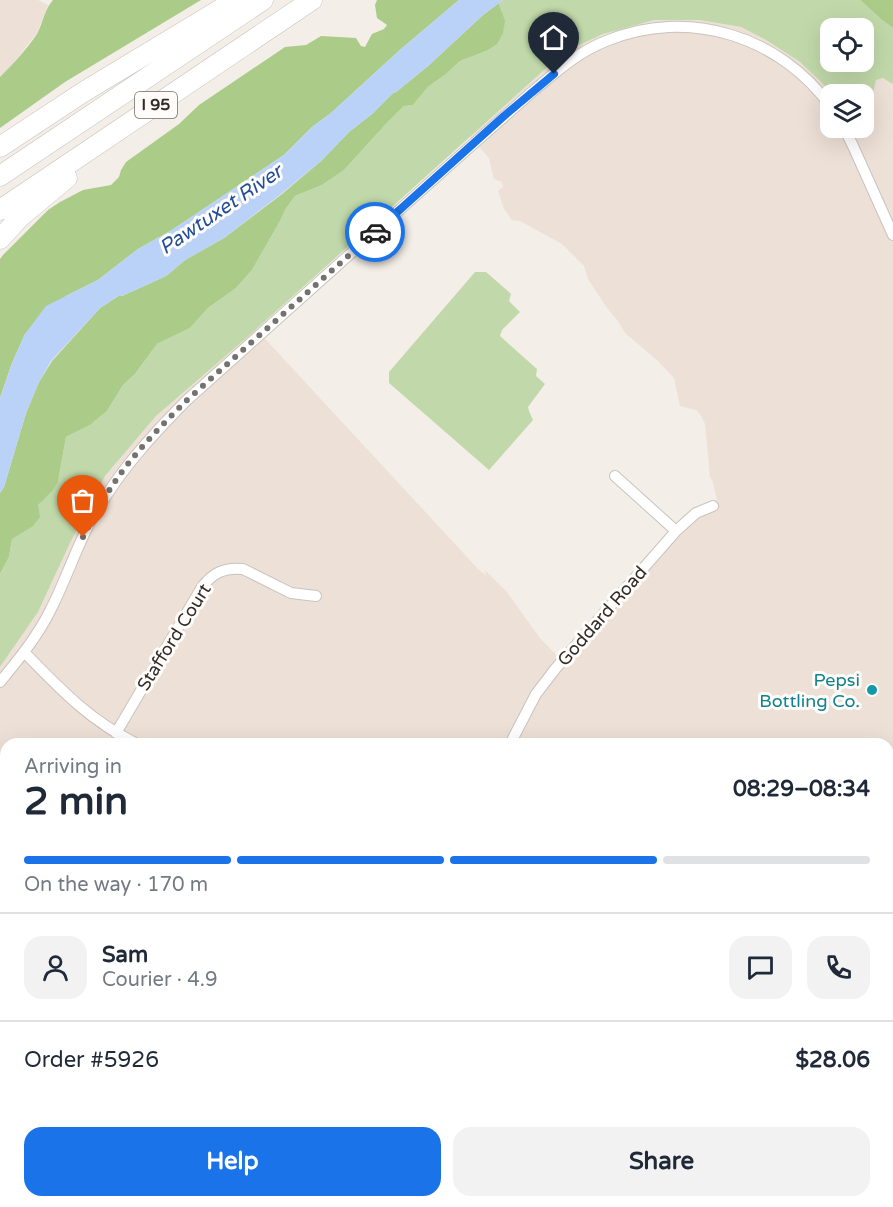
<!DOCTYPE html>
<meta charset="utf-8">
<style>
body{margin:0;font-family:"Varela Round",sans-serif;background:#f2f2f3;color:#1f2937;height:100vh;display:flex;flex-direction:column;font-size:22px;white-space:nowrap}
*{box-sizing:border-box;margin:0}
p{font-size:20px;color:#747a83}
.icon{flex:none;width:33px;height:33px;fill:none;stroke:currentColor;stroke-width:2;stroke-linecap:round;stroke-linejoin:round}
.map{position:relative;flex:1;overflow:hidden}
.sheet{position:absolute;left:0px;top:738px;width:894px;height:470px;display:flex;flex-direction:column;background:#fff;border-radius:18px 18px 0 0;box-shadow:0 6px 24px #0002}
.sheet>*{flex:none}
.controls{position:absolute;left:820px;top:18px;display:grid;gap:12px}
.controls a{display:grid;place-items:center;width:54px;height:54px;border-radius:12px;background:#fff;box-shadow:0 6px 24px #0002;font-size:30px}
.pin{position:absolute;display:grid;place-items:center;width:51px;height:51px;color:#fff;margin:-62px -26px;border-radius:50% 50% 50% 0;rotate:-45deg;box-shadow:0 0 6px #0007}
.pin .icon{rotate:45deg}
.courier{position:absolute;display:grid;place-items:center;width:60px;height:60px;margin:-30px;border:4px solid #1a73e8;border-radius:50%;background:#fff;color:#222;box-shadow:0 2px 8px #0007}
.head em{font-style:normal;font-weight:800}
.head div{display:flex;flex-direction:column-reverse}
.head{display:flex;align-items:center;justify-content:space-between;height:102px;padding:0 24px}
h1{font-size:39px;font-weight:800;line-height:45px}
.bar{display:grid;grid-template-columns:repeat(4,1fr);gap:9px 6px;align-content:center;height:72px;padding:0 24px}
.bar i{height:8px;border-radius:4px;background:#e0e1e3}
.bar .active{background:#1a73e8}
.bar p{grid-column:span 4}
.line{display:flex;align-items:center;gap:15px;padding:0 24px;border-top:2px solid #e0e1e3}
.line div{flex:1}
.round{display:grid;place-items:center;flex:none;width:63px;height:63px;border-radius:18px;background:#f2f2f3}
.button{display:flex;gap:12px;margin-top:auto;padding:12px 24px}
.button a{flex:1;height:69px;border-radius:18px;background:#1a73e8;color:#fff;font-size:24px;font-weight:800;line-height:69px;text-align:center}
.button a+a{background:#f2f2f3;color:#1f2937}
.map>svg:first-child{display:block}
.built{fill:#ede0d6}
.green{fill:#c1d9aa;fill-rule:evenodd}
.forest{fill:#abcc88}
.water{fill:#bad2f8}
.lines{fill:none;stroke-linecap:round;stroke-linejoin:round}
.street-casing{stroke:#c9c3be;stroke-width:12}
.secondary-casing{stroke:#c9c3be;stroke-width:16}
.highway-casing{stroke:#c9c3be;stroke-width:21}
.street{stroke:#fff;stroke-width:10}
.secondary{stroke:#fff;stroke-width:15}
.highway{stroke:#fff;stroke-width:20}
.done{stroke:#75716d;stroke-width:6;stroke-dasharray:0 10.8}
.route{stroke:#1a73e8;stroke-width:8}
.culture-dot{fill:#0f9aa8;stroke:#fffcfa;stroke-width:2}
.labels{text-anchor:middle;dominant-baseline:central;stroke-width:6;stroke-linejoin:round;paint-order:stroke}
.shield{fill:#fffcfa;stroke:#6e6c69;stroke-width:1.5}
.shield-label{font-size:16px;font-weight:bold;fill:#302e2b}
.street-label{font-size:18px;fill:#302e2b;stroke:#fffcfa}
.culture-label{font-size:18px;fill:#0d838f;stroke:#fffcfa;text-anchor:end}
.water-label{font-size:20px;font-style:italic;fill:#224f97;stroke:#fffcfa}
</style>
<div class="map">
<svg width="893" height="1207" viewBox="0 0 893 1207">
<rect width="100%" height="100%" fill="#f4eee8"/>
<path class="built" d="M0 0H38L48 5 37 33 12 65 0 77Z
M654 19 699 20 741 27 766 40 800 62 821 82 832 94 831 128H864V97L873 93 875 80 883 78 891 84 893 83V913L888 901V744H6V1044L0 1038V667L38 612 70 543 105 476 156 416 256 329 479 570 486 575 485 570 506 591 540 638 561 660 688 514 702 505 717 500 713 482 710 477 705 424 700 414 696 410 680 406 674 378 658 361 625 333 618 321 607 308 588 279 584 266 562 244 520 221 512 220 504 209 498 191 503 187 502 182 494 179 489 158 469 136 564 52 603 34Z
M893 1064V1207H501L508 1202H888V1066Z
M187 1202H416L400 1207H196Z"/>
<path class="green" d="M503 0H860L882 20 893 28V83L892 84 883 78 876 80 873 93 864 97V94H832L821 82 800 62 766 40 741 27 699 20H654L603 34 564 52 251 334 156 416 105 476 70 543 38 612 0 667V574L9 557 12 539 17 535 38 505 58 482 66 437 90 425 107 411 123 385 135 374 157 344 190 328 208 308 236 288 252 270 280 221 285 210 295 196 322 185 344 170 385 125 404 106 413 105 428 87 446 74 460 61 486 51 502 11 499 3ZM831 28H864V62H831Z
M475 272H486L509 292 511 294 509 301 520 312 502 330 500 336 537 369 536 376 545 384 528 407 529 411 533 420 489 470 389 383V372Z"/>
<path class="forest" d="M53 0H201L65 82 0 128V77C13 64 27 49 37 34 43 23 44 10 53 0Z
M377 0H459L401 49 331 113 312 127 284 155 172 230 138 249 98 280 66 296 25 334 12 363 0 398V259L3 255 48 210 60 202 83 190 111 185 119 177 121 170 126 162 179 124 199 105 285 47 306 45 321 36 356 38 361 46 365 47 372 34 384 29 387 25 377 18 375 5Z
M860 0H893V28L882 20Z
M499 3 505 21 503 33 497 44 486 51 460 61 446 74 428 87 413 105 404 106 385 125 344 170 322 185 295 196 285 210 280 221 252 270 236 288 208 308 190 328 157 344 135 374 123 385 107 411 90 425 66 437 58 482 52 491 38 505 40 517 33 526 12 539 9 557 0 574V493L4 487 26 413 39 382 52 361 100 308 120 295 122 296 166 276 185 260 224 238 282 194 321 161 349 132 372 114 393 93 396 92 428 66 483 15Z"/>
<path class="water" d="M459 0H503L483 15 428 66 396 92 393 93 372 114 349 132 321 161 281 194 224 238 185 260 166 276 122 296 120 295 100 308 51 361 39 382 26 413 4 487 0 493V398L12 363 25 334 46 306 98 280 138 249 172 230 284 155 312 127 331 113 401 49Z"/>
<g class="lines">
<g class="street-casing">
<path id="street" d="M844 128 853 146 893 235
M615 476 676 531
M24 652C61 690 89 720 137 744
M0 682C19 659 37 637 50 611 65 582 75 551 90 522 117 474 149 438 187 400 276 320 365 241 454 161 480 138 506 115 532 92 556 72 576 53 606 41 688 7 780 36 831 107
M116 733 202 587C213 573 224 567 243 569L291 593 316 596
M510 744 536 694 556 668 676 531 696 513 713 506"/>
</g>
<g class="secondary-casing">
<path id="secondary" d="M888 1043 893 1041"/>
</g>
<g class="highway-casing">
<path id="highway" d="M0 147 85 91 236 0
M0 176 263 0
M0 210 312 0
M0 239 20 217 67 178
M0 1045 6 1052
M0 1063 6 1071
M0 1104 6 1111
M0 1134 6 1144
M38 1202 40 1207
M74 1202 78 1207
M96 1202 100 1207
M175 1202 184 1207
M449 1207 453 1202"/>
</g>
<use href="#street" class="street"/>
<use href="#secondary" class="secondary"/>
<use href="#highway" class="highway"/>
</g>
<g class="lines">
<path class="done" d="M83 537C95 513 108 490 124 469 143 444 165 422 187 400L375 232"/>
<path class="route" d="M375 232 504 116 554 74"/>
</g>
<circle class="culture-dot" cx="872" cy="690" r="6"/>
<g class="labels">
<rect class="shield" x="135" y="92" width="42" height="26" rx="4.5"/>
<g class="shield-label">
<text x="156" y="105">I 95</text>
</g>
<g class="street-label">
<text transform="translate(602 616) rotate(-49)">Goddard Road</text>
<text transform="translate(174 637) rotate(-58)">Stafford Court</text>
</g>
<g class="culture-label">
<text x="860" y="680">Pepsi<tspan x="860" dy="21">Bottling Co.</tspan></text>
</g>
<g class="water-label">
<text transform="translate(221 210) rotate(-34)">Pawtuxet River</text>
</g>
</g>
</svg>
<div class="controls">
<a><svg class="icon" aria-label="locate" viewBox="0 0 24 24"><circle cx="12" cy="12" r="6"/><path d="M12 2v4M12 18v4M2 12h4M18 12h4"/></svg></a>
<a><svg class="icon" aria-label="layers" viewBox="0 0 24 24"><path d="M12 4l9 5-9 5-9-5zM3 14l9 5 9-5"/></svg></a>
</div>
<div class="pin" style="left:83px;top:537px;background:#ea580c"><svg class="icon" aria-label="bag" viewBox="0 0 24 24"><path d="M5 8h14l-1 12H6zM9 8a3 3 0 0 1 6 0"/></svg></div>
<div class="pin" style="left:554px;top:74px;background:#1f2937"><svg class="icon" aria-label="home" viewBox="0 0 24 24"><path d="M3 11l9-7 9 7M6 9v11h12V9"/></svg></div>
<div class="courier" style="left:375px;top:232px"><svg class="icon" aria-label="car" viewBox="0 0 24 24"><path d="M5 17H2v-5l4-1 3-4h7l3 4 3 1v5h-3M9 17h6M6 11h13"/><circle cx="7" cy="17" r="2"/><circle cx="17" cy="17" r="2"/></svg></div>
<section class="sheet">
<div class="head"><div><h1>2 min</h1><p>Arriving in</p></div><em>08:29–08:34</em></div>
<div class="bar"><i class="active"></i><i class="active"></i><i class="active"></i><i></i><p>On the way · 170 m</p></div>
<div class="line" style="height:108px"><a class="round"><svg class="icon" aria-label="person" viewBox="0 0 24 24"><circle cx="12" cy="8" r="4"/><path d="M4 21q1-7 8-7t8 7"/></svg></a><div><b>Sam</b><p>Courier · 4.9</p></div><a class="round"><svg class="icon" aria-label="chat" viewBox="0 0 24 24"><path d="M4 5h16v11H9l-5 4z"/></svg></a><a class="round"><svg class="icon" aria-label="phone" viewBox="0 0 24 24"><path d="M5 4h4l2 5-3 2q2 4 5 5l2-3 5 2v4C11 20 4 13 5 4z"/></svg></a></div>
<div class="line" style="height:78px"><div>Order #5926</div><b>$28.06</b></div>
<div class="button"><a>Help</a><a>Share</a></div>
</section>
</div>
